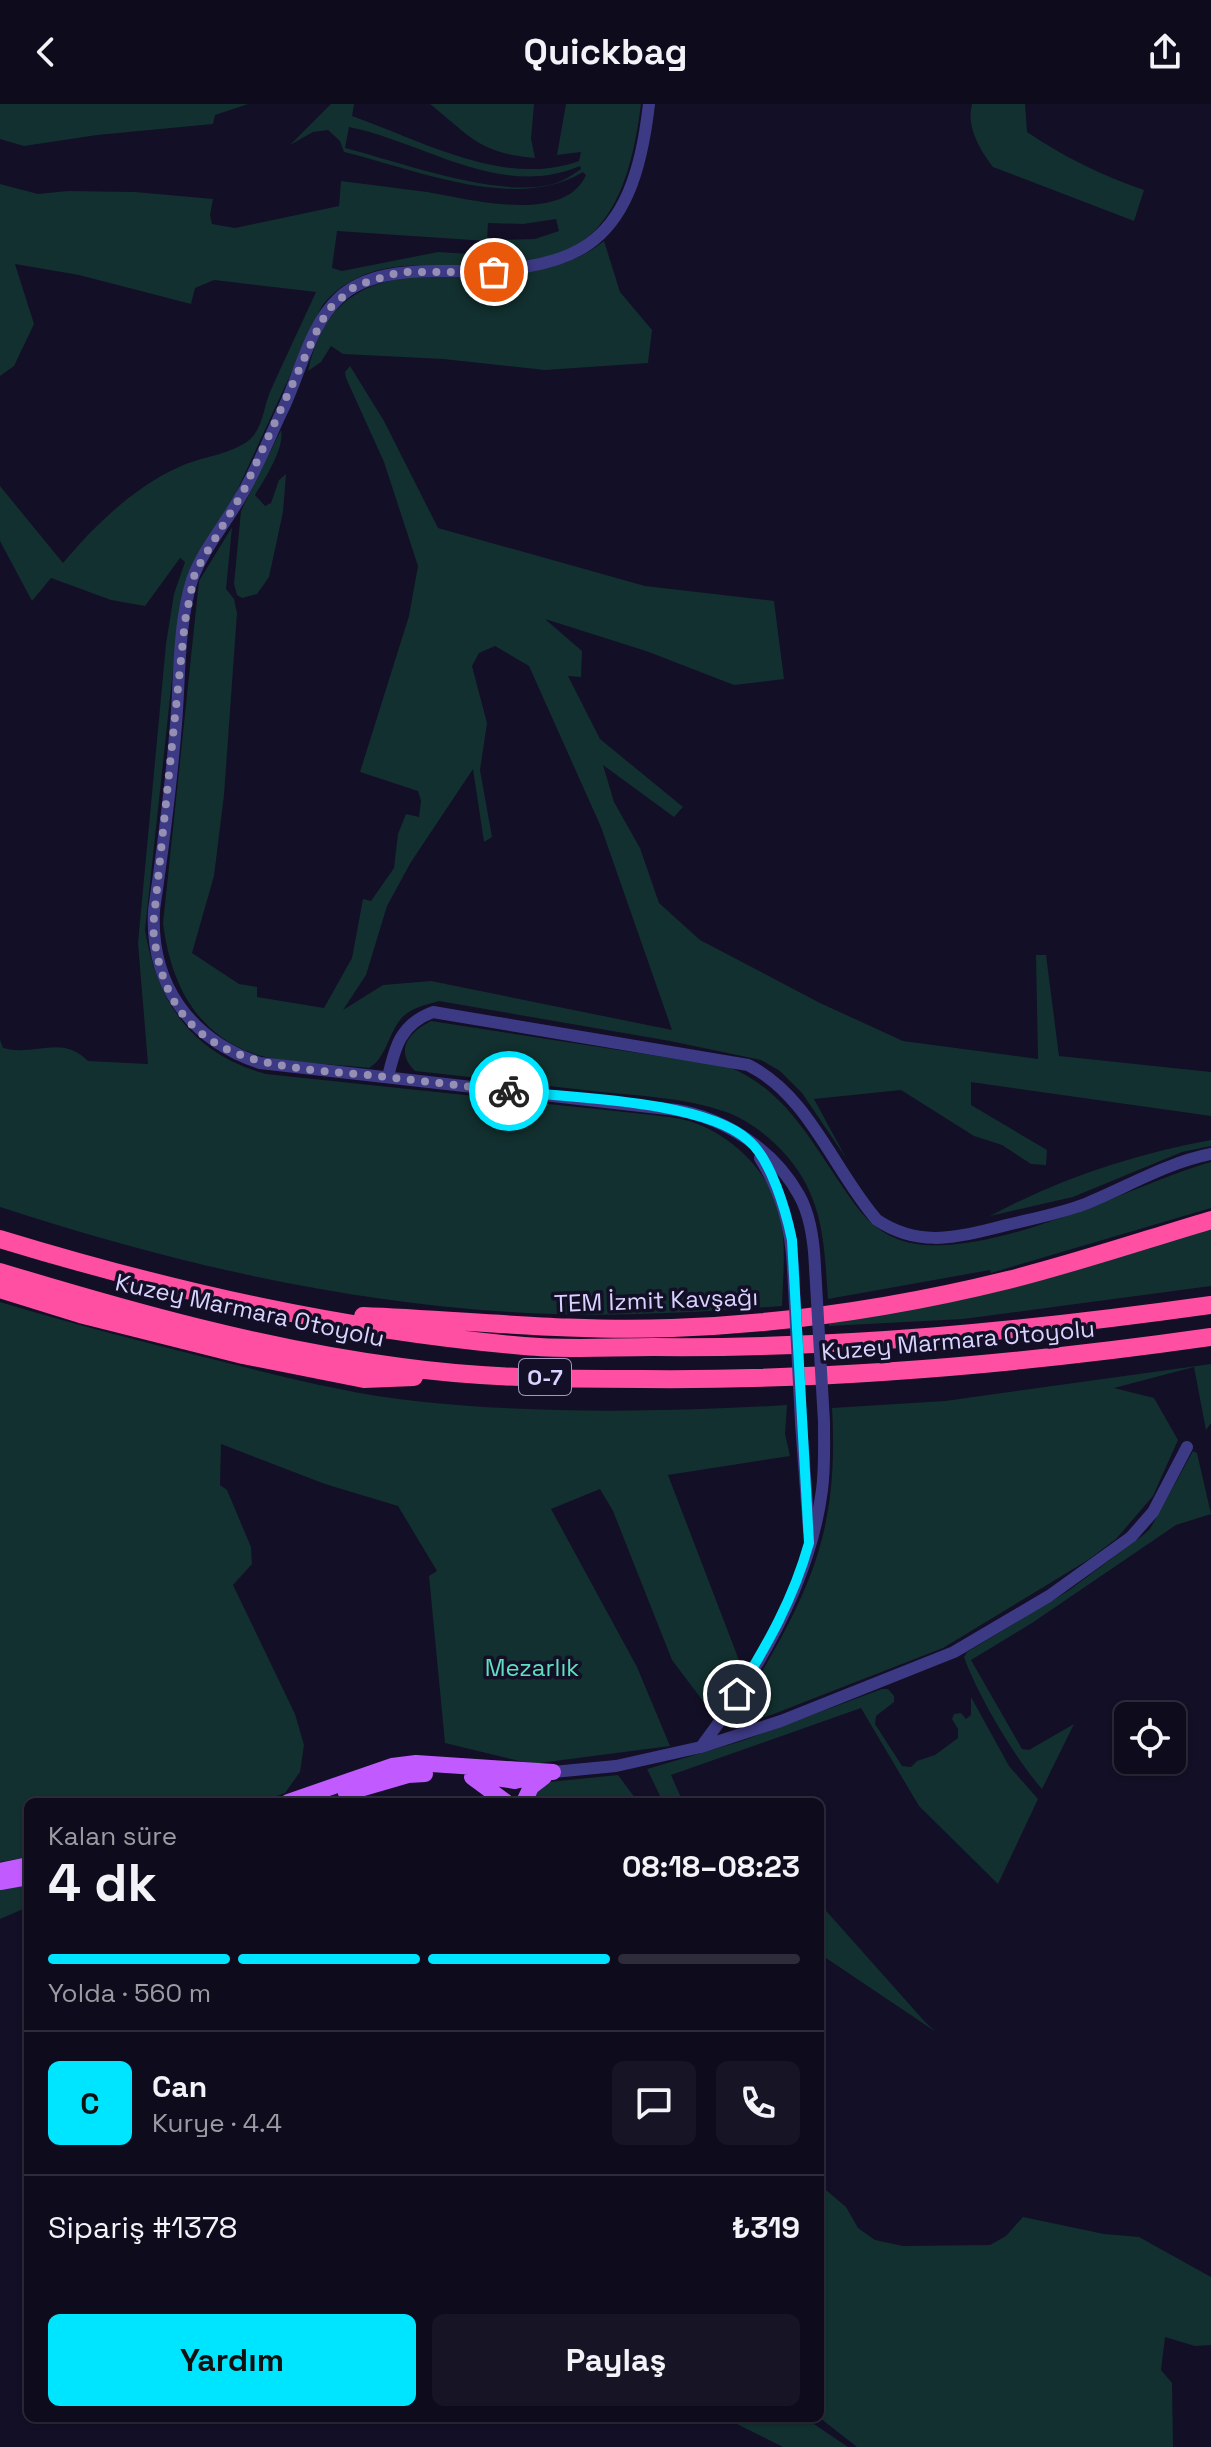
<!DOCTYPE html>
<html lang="tr">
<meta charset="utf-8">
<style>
body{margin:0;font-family:"Space Grotesk",sans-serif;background:#171425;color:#f1f3f6;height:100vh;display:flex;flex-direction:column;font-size:30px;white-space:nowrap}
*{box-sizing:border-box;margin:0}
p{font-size:26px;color:#9b9ba3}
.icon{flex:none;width:44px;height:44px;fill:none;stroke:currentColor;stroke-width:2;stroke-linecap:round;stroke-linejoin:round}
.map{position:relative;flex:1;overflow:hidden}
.details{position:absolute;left:24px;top:1694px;width:800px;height:624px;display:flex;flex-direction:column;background:#0e0b1c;border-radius:12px;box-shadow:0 2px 6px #0004,0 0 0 2px #2e2b3b}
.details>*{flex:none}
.fabs{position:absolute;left:1114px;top:1598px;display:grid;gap:16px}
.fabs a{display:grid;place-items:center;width:72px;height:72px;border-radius:12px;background:#0e0b1c;box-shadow:0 2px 6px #0004,0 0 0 2px #2e2b3b;font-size:40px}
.pin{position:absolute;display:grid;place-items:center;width:68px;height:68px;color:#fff;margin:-34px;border:4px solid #fff;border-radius:50%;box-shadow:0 2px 8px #0007}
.courier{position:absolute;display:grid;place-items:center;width:80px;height:80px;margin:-40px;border:6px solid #00e5ff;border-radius:50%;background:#fff;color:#222;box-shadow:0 2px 10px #0007}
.headline em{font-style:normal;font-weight:600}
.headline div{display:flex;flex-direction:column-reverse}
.headline{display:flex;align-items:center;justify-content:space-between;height:136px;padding:0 24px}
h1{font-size:52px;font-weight:600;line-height:60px}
.bar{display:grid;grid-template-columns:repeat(4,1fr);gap:12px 8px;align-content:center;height:96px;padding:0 24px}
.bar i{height:10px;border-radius:6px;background:#2e2b3b}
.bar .active{background:#00e5ff}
.bar p{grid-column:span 4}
.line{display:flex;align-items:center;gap:20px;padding:0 24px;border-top:2px solid #2e2b3b}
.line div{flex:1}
.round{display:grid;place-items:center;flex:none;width:84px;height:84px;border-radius:12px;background:#171425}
.button{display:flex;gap:16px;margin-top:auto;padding:16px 24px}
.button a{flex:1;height:92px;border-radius:12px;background:#00e5ff;color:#111;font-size:32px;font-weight:600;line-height:92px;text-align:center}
.button a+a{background:#171425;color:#f1f3f6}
header{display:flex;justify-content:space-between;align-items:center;height:104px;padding:0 24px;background:#0e0b1c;font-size:36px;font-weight:600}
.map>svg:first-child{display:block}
.green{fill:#12302f;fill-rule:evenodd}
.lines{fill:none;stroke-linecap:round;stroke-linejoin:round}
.minor{stroke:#3d3a85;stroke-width:12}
.major{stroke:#c25bff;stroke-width:16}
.highway{stroke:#ff4fa3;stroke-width:18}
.minor-bridge{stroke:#3d3a85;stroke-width:12}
.done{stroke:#948fb3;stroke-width:8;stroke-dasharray:0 14.4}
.route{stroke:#00e5ff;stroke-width:10}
.labels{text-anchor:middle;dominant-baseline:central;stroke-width:7;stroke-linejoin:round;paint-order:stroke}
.shield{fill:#130f26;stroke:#9e99be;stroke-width:2}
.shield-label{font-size:22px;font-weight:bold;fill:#d9d4ff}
.street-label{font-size:24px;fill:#d9d4ff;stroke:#130f26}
.park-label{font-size:24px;fill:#5fe0c0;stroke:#130f26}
</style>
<header><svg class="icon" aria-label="back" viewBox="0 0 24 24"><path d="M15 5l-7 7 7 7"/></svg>Quickbag<svg class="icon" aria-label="share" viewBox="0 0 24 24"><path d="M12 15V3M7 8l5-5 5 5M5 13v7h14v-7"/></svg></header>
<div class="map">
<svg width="1211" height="2343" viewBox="0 0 1211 2343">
<rect width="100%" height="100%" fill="#130f26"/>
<path class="green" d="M0 0H248L215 11 213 20 97 31 24 42 0 35Z
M331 0H354L352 12C423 37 504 84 579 57L581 48 557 51 566 0H641C631 77 611 151 520 160 481 164 442 159 403 162 372 165 342 176 322 202L230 402 180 501 145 826C157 899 193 950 266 970L653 1011C667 1013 682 1014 695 1019 736 1034 773 1072 781 1116 786 1144 783 1174 782 1202 691 1209 601 1214 510 1208 335 1197 165 1157 0 1103V936L3 944C36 953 61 930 88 957L148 960 138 839 166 540 174 490 185 458 180 454 145 502 111 496 51 474 32 497 0 437V382L63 459C94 422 134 383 179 363 200 353 229 351 248 337 263 325 263 305 270 288 285 254 301 221 316 188L214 176 195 184 191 200 79 171 15 160 34 220 14 262 0 272V80L38 90 68 87 135 88 213 95 210 111 212 120 235 124 339 102 341 77C370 81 398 84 427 88 469 95 564 121 586 71L583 68C517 109 414 65 344 48L340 37 328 26 313 28 290 41ZM349 23C424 38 501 96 580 62L581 65C572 71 564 77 553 80 499 95 400 58 345 44ZM556 115 559 127 535 135 501 136V152L438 148 342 167 332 164 337 127 487 137 488 119 523 120Z
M430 0H534L531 35 535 54C479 49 471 33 430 0Z
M972 0H1025L1027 28C1064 53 1101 71 1144 86L1134 117 993 63C980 46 966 23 972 0Z
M604 137 620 188 652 226 648 259 545 266 443 255 343 250 331 242 321 258 308 267C344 107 507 216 604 137Z
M350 262 384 317 438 424 645 482 774 497 784 575 734 581 646 547 545 515 582 547 581 573 568 572 600 635 683 703 674 713 603 661 614 698 640 744 659 799 700 836 820 899 903 937 1038 955 1036 851H1046L1059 952 1211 968V1012L971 978V1001L1047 1046 1046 1061 1031 1060 1002 1041 974 1032 901 986 814 995 846 1054 802 989 780 967 761 956 670 937 439 897C426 901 409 904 400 916 388 931 386 954 369 964 338 960 279 959 252 949 194 928 170 876 163 819L199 477 232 423 226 485 234 495 237 509 224 691 214 772 192 849 239 880 257 883V893L324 904 352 854 363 795 371 797 394 764 398 730 406 710 419 713 421 697 418 687 360 668 409 512 418 462 384 358 346 274 345 268ZM495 542 529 562 601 723 672 926 431 877 383 881 343 906 366 871 387 802 411 758 473 665 484 738 492 733 480 666 487 619 472 562 479 549Z
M281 326C285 344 264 376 255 391L265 402 271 399 279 376 286 370 283 408 269 473 257 490 242 494 237 491 234 480 241 407Z
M431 917 729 963C783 985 809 1033 840 1079 853 1098 865 1117 885 1129 959 1175 1134 1079 1211 1058V1104L991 1169 990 1166 828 1195C825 1157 825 1118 807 1082 792 1051 757 1018 723 1007 684 994 642 992 602 988 540 981 477 974 415 967 394 947 409 928 431 917Z
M1211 1036V1042L1182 1048 1073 1093 990 1112C1059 1075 1134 1050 1211 1036Z
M1211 1124V1182L963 1215 829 1222V1218Z
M0 1198C72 1220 144 1238 216 1256 285 1273 353 1291 424 1298 544 1310 667 1308 787 1301L785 1330 790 1352 668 1371 742 1564 712 1609 672 1556 613 1407 600 1385 551 1405 637 1563 670 1642 532 1660 445 1639 429 1472 437 1467 398 1402 325 1380 221 1340 220 1381 227 1386 251 1443 252 1460 233 1481 295 1610 304 1641 300 1668 285 1689 261 1698H28V1753L0 1758Z
M1211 1260V1319L1206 1326 1194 1263 1114 1284 1154 1294 1178 1336 1153 1392 1116 1435 1088 1456 943 1544 771 1611 763 1613 756 1610 751 1600V1586C812 1484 839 1425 832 1304L945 1297Z
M1193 1347 1197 1349 1211 1410 1176 1421 1032 1519 971 1556 1022 1645 1029 1646 1074 1620 1042 1685C1016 1656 977 1590 964 1553L967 1548 1068 1487 1142 1432 1150 1425Z
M882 1585H888L894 1592V1598L876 1612 875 1620 902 1662 911 1663 917 1657 935 1651 958 1634V1625L952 1615 954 1610 961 1609 966 1615 971 1611V1593L1009 1662 1038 1695 998 1780 919 1702 861 1604 671 1671 683 1698H663L647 1665 742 1637Z
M618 1671 638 1698H533L539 1683 549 1678Z
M28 1773V1803L0 1815V1778Z
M820 1800 926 1919 936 1928 820 1850Z
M820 2081 846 2103 858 2124 875 2136 903 2142 990 2141 1006 2132 1023 2113 1104 2130 1139 2133 1211 2173V2241L1195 2242 1165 2233 1161 2266 1172 2279 1173 2343H857L820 2314Z
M725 2314H805L848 2343H783Z"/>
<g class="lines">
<path class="minor" d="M649 0C632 149 575 169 437 167 405 167 365 170 340 193 310 220 300 270 283 305 269 334 257 365 241 392 226 419 202 447 192 476 178 521 180 573 176 620 171 682 163 744 154 806 150 880 190 936 260 959L676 1006C725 1014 774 1046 799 1091 811 1112 814 1138 815 1163
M388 973C395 942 401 920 433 908L748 961C809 991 834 1067 877 1116 916 1142 952 1135 995 1124 1025 1116 1056 1111 1085 1100 1127 1083 1166 1059 1211 1050
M760 1054C782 1090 791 1123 793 1164
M801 1319 809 1427
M701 1643C757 1569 810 1480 822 1386 825 1363 824 1341 824 1318
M553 1668 616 1662 701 1643 781 1617 954 1548 1049 1492 1131 1433 1153 1408 1187 1343"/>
<path class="major" d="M476 1671 515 1677 536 1672
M472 1673 506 1698
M346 1689 408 1671 425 1670
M288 1698 392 1662 416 1659 553 1668
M524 1698 531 1683 544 1673
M0 1767 28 1761
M0 1778 28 1773"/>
<path class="highway" d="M0 1135C174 1188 342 1226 524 1242 566 1246 610 1243 653 1243 840 1245 1026 1227 1211 1201
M0 1168C132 1208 264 1245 401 1263 480 1274 561 1275 641 1275 832 1277 1022 1260 1211 1233
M0 1185 80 1210 243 1251 364 1275 414 1273
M363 1212C466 1216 568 1228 672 1224 784 1220 899 1203 1008 1176 1076 1159 1144 1136 1211 1116"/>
<path class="minor-bridge" d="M815 1163 824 1318
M793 1164 801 1319"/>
</g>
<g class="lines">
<path class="done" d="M494 168H400L355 182 330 204 320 220 243 388 195 468 185 517 153 823C166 958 260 962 368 971 415 976 462 982 509 987"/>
<path class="route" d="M509 987C571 994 703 996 748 1036 771 1055 786 1107 792 1136L809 1439C793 1496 768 1539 737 1590"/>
</g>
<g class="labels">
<rect class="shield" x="519" y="1255" width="52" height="36" rx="6"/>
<g class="shield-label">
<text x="545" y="1273">O-7</text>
</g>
<g class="street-label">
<text transform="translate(656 1196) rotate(-2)">TEM İzmit Kavşağı</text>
<text transform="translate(250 1206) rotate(12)">Kuzey Marmara Otoyolu</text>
<text transform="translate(958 1236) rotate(-5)">Kuzey Marmara Otoyolu</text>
</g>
<g class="park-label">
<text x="532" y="1563">Mezarlık</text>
</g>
</g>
</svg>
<div class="fabs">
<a><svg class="icon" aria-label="locate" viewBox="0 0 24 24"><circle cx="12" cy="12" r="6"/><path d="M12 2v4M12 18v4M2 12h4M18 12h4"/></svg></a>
</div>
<div class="pin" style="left:494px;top:168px;background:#ea580c"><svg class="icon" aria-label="bag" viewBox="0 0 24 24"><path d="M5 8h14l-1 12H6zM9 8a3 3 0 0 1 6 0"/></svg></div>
<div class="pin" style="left:737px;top:1590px;background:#1f2937"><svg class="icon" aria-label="home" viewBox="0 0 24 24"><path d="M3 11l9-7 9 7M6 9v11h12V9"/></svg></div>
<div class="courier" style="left:509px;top:987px"><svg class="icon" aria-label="bike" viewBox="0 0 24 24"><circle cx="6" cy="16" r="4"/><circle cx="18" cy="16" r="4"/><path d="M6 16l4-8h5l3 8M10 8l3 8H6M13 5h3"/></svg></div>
<section class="details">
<div class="headline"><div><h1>4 dk</h1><p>Kalan süre</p></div><em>08:18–08:23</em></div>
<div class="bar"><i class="active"></i><i class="active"></i><i class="active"></i><i></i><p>Yolda · 560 m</p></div>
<div class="line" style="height:144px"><b class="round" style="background:#00e5ff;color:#111">C</b><div><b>Can</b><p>Kurye · 4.4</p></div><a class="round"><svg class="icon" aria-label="chat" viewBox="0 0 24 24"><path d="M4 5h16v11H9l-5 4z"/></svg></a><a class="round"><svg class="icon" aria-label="phone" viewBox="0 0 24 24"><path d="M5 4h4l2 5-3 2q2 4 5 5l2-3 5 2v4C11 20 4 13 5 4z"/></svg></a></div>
<div class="line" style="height:104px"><div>Sipariş #1378</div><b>₺319</b></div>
<div class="button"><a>Yardım</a><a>Paylaş</a></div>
</section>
</div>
